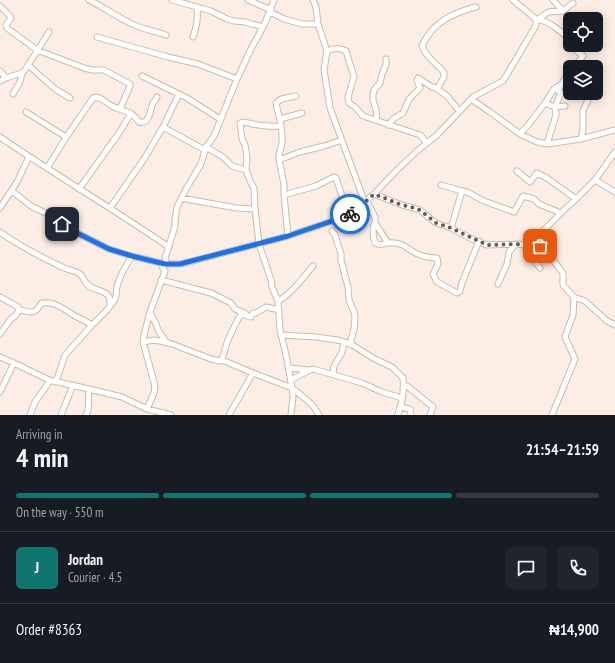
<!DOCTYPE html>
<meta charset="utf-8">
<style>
body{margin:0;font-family:"PT Sans Narrow",sans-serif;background:#20242c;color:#f1f3f6;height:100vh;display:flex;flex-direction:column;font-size:15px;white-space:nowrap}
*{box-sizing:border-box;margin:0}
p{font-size:13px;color:#9ea1a6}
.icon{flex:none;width:22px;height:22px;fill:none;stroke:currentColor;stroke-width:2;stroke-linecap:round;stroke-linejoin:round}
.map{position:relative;height:415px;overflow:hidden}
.details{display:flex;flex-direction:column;background:#171b24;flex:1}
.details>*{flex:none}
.tools{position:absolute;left:563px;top:12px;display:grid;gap:8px}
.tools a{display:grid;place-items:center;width:40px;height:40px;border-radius:6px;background:#171b24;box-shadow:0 2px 10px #0003;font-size:20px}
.pin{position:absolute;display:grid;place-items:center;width:34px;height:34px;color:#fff;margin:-17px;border-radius:8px;box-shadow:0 2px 6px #0006}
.courier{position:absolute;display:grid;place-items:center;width:40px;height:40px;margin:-20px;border:3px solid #1a73e8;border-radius:50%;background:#fff;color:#222;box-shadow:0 1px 5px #0007}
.overview em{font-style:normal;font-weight:600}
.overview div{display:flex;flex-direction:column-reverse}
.overview{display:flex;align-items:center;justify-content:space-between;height:68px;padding:0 16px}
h1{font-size:26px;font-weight:600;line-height:30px}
.bar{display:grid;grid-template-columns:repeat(4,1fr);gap:6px 4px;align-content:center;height:48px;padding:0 16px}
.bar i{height:5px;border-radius:3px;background:#363941}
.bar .current{background:#0f766e}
.bar p{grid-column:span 4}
.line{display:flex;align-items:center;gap:10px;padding:0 16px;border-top:1px solid #363941}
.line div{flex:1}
.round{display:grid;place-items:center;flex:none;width:42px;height:42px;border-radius:6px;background:#20242c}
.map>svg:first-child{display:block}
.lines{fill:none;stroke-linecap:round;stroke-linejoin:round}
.minor-casing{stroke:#ceb9a8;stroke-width:7}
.minor{stroke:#fff;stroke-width:5}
.done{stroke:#655c55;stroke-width:4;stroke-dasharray:0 7.2}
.route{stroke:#1a73e8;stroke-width:5}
</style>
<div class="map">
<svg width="615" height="415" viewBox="0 0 615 415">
<rect width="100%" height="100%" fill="#fceee4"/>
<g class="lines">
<g class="minor-casing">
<path id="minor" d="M89 0C103 7 116 16 130 23 141 29 154 31 166 35
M172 0 211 11 227 19 234 21 245 22 263 27
M248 0 271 10
M313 0 316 7 318 24 327 51 324 70 330 108 365 203
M553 0 563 11
M0 6 10 16 11 18 6 25 7 28 37 50 84 68 92 70H104L130 84V86L120 109
M270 12 284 19 302 24H318
M537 20 548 12 563 11 573 3
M537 20C547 19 563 33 570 40
M97 37 168 57 198 64 237 79
M193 37C197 25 198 19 197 7
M574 45 575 49 583 56 578 62 583 67
M327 51C334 48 340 47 346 51L354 77 348 97 349 103 355 107 363 116 420 135 427 143
M28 65 55 89 70 98
M0 71 6 78
M142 76 187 98 220 119
M596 79V82
M0 81 6 78 22 73 25 70 49 32
M437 89 444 77V73C437 62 428 61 422 46 432 23 452 13 476 7
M13 94 20 82 22 73
M471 99 490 112 520 134 537 142 547 144 581 139 615 130
M545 103 554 89 561 85
M26 112 66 137
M280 119 302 113
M377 120 376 109 373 100V95L374 90 380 83 382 74 386 65V59
M388 125 393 119 403 113 409 99 420 88 417 80 418 78 432 87 436 88 448 97 459 111
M163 127 205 150
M520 134 529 124 545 103 555 107 565 106
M0 137C56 175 113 209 169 247
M581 139 583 129V111L591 93
M547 144 556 115 555 107 561 93 558 91 561 85 569 73
M206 147 223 157 232 166 246 170 251 183 254 188 255 209
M279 160C278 153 282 148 282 141 283 128 279 116 276 104 279 97 289 98 296 96
M47 168 67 136 93 98C100 95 106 103 112 106 122 111 133 111 139 122 150 125 150 110 153 103 154 102 157 98 157 97
M246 170 247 157 245 145 242 139 240 123 243 122C258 125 265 127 281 126
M517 171 530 182 537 173 547 178 576 199
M595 180 615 192
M441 185 462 191 451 228
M79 189 119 133 131 113
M12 191 31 206 56 218 69 229 109 249 132 256
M462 191 467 192 484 201 514 212 523 196 534 199 539 204 561 213
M374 194 402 205 414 208 420 210 436 223 451 228 472 239 487 245 523 244 533 241 565 209 576 199 595 180 615 152
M284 195 316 186 334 177 336 178 337 181 348 215
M181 198 236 208 255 209 259 244 271 280 272 287 278 301
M367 201 375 217V223L388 243C399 242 403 245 412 251 420 256 429 258 437 258L438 264 433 274 437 282 457 293 460 291 462 283 479 241
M0 208 17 182 29 157
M110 208 144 159 163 127 179 94
M375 222C372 229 373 237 375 243 380 246 383 244 388 243
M332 231 335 235 341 254V260L348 287 349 300 354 312 355 317 354 329 350 344
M0 232C19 246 41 257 62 267 67 270 75 270 80 274 83 276 84 281 87 284 94 292 112 289 110 304
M288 236 284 195V184L279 160 300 152 324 146 342 140
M533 241 546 251 563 273V285L574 297 585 301 595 310 607 321 615 325
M523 244 540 268
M161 280 211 293 231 303 235 309 245 313
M498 284 507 264 509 252 516 244
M0 297 18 307 19 310C24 310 31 314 35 311 38 309 40 305 42 303 54 301 62 308 72 314 78 318 86 321 92 325 100 317 110 309 115 299 117 295 116 291 117 287 119 276 126 266 132 256L165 264H181L288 236 338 219 352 213 374 194 396 171 417 151 437 135 473 97 503 81 515 61 535 27 537 20 513 0
M150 313 156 324 158 330 166 342
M0 334 10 320 16 315 19 310
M281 335 316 337 337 340 342 341 354 346 373 358 392 367 403 378C404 386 403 400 400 407L410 409 411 415
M143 342 154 340 160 341 172 344 211 359 220 361C224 357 224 354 225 349 228 337 235 325 241 314L251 317 253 313H256L266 307 275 309 277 308
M0 357 16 364 49 380 89 389 122 397 147 409 171 415
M222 360 253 373
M289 368 309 370
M334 375C331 365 339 360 342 352 343 349 343 345 344 342
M291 380 310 370 313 369 362 383 382 392 402 398
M56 382 65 355 92 325
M403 388 407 386 433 407 430 415
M0 392 14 363
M147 409 154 393 155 386 143 342 144 335 150 312 165 271 162 267 165 264 166 259 165 257 167 252 175 226V221L177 207 186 189 201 164 206 147 214 136 237 79 251 49 265 23 274 0
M30 415 35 402 50 381
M61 415 73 385
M86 415 88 411 89 389
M229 415 253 373 292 388 307 400 314 407 319 415
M291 415 293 397 292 388 286 355 280 330 278 301C292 293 302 279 313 266
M398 415 400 407
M552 415 575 359 565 337 573 315 574 297"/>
</g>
<use href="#minor" class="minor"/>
</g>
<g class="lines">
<path class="done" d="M350 214 357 209 374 194 402 205 414 208 420 210 436 223 451 228 472 238 487 245 523 244 533 241 540 246"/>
<path class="route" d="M62 224 69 229 109 249 132 256 165 264H180L288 236 338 219 350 214"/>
</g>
</svg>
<div class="tools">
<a><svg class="icon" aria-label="locate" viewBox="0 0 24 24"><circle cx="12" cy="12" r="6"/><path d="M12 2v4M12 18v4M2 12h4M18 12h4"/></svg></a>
<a><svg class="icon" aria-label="layers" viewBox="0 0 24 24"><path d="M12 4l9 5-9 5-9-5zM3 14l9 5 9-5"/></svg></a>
</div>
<div class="pin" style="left:540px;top:246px;background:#ea580c"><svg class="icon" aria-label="bag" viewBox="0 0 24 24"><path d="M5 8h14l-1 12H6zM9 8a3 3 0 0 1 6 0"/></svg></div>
<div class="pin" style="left:62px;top:224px;background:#1f2937"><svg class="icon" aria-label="home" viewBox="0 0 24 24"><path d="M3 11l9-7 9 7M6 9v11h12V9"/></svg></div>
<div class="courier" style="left:350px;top:214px"><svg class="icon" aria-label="bike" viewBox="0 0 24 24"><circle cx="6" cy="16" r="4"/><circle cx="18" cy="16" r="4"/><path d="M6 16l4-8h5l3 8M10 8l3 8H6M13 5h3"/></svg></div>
</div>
<section class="details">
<div class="overview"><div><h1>4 min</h1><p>Arriving in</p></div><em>21:54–21:59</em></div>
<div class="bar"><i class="current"></i><i class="current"></i><i class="current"></i><i></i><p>On the way · 550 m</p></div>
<div class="line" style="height:72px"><b class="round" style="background:#0f766e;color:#fff">J</b><div><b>Jordan</b><p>Courier · 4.5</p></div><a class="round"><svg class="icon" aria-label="chat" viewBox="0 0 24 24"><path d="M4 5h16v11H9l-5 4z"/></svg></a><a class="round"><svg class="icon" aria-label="phone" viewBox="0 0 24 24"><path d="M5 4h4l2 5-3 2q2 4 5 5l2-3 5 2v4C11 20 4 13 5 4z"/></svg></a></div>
<div class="line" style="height:52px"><div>Order #8363</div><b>₦14,900</b></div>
</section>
